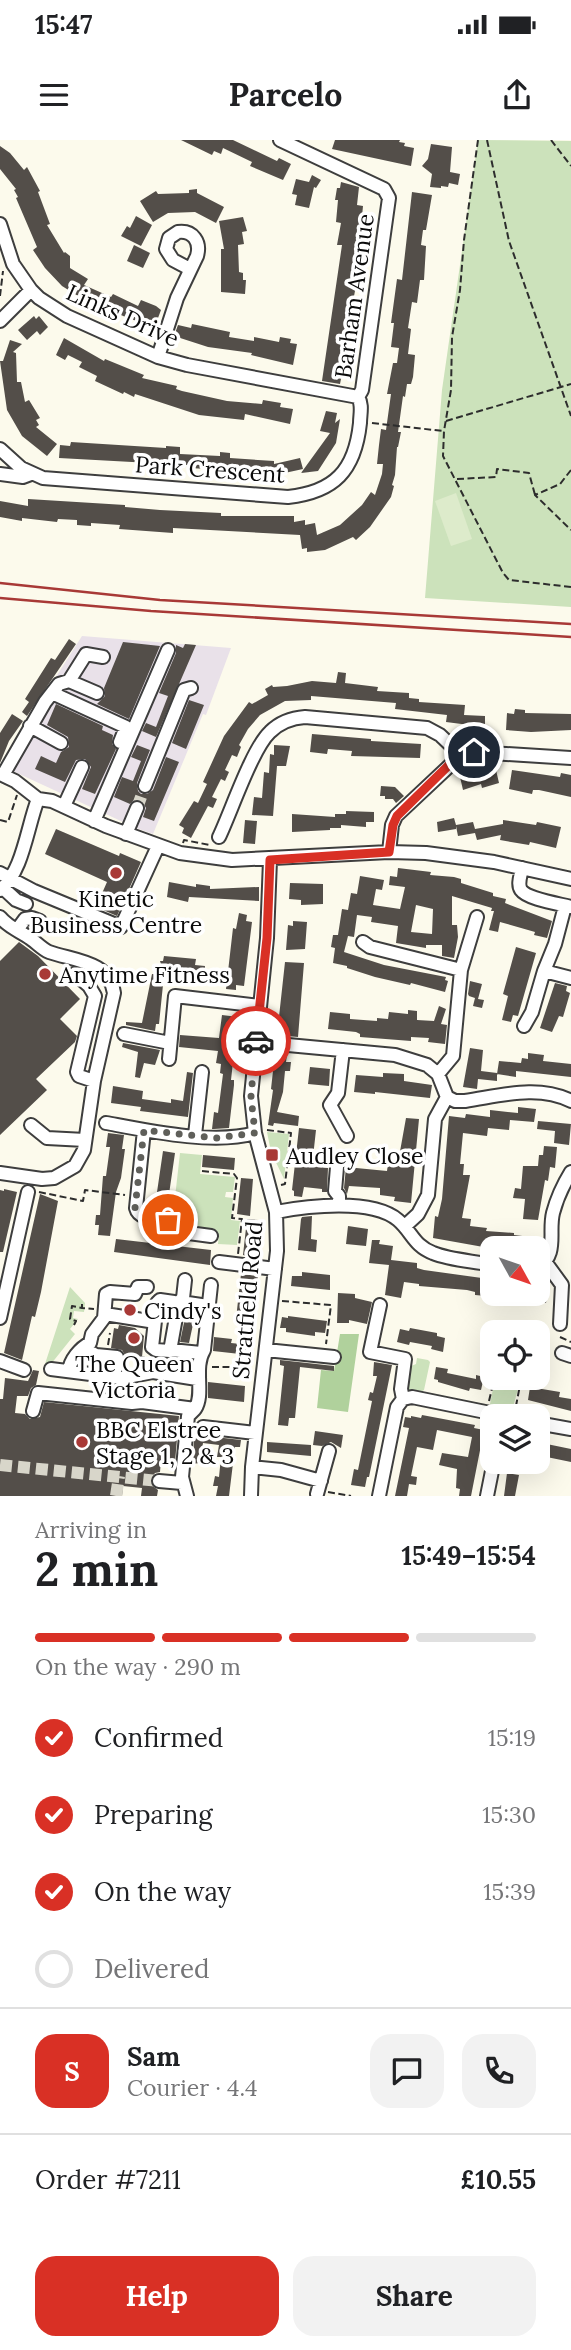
<!DOCTYPE html>
<meta charset="utf-8">
<style>
body{margin:0;font-family:Lora,serif;background:#f2f2f2;color:#202124;height:100vh;display:flex;flex-direction:column;font-size:26px;white-space:nowrap}
*{box-sizing:border-box;margin:0}
p{font-size:23px;color:#757577}
.icon{flex:none;width:38px;height:38px;fill:none;stroke:currentColor;stroke-width:2;stroke-linecap:round;stroke-linejoin:round}
.map{position:relative;height:1356px;overflow:hidden}
.side{display:flex;flex-direction:column;background:#fff;flex:1}
.side>*{flex:none}
.needle{width:46px;rotate:130deg}
.controls{position:absolute;left:480px;top:1096px;display:grid;gap:14px}
.controls a{display:grid;place-items:center;width:70px;height:70px;border-radius:14px;background:#fff;box-shadow:0 7px 28px #0002;font-size:35px}
.pin{position:absolute;display:grid;place-items:center;width:60px;height:60px;color:#fff;margin:-30px;border:4px solid #fff;border-radius:50%;box-shadow:0 2px 7px #0007}
.courier{position:absolute;display:grid;place-items:center;width:70px;height:70px;margin:-35px;border:5px solid #d93025;border-radius:50%;background:#fff;color:#222;box-shadow:0 2px 9px #0007}
.summary em{font-style:normal;font-weight:700}
.summary div{display:flex;flex-direction:column-reverse}
.summary{display:flex;align-items:center;justify-content:space-between;height:119px;padding:0 35px}
h1{font-size:46px;font-weight:700;line-height:52px}
.bar{display:grid;grid-template-columns:repeat(4,1fr);gap:10px 7px;align-content:center;height:84px;padding:0 35px}
.bar i{height:9px;border-radius:5px;background:#e0e0e0}
.bar .current{background:#d93025}
.bar p{grid-column:span 4}
.line{display:flex;align-items:center;gap:18px;padding:0 35px;border-top:2px solid #e0e0e0}
.line div{flex:1}
.round{display:grid;place-items:center;flex:none;width:74px;height:74px;border-radius:21px;background:#f2f2f2}
ol{padding:0 35px;list-style:none}
li{display:flex;align-items:center;gap:21px;height:77px}
li p{margin-inline-start:auto}
li .icon{padding:7px;border-radius:50%;background:#d93025;color:#fff;stroke-width:4}
li:last-child{color:#757577}
li i{width:38px;height:38px;border:4px solid #e0e0e0;border-radius:50%}
.primary-button{display:flex;gap:14px;margin-top:auto;padding:14px 35px}
.primary-button a{flex:1;height:80px;border-radius:21px;background:#d93025;color:#fff;font-size:28px;font-weight:700;line-height:80px;text-align:center}
.primary-button a+a{background:#f2f2f2;color:#202124}
.status{display:flex;justify-content:space-between;align-items:center;height:49px;padding:0 35px;background:#fff;direction:ltr}
.status svg{height:19px;fill:currentColor}
header{display:flex;justify-content:space-between;align-items:center;height:91px;padding:0 35px;background:#fff;font-size:32px;font-weight:700}
.map>svg:first-child{display:block}
.industrial{fill:#e9e1e9}
.green{fill:#cce2bb}
.forest{fill:#b0d19c}
.pitch{fill:#ddebcb}
.building{fill:#534e49;fill-rule:evenodd}
.lines{fill:none;stroke-linecap:round;stroke-linejoin:round}
.minor-tunnel{stroke:#d8d6ca;stroke-width:12;stroke-dasharray:12 6;stroke-linecap:butt}
.minor-casing{stroke:#3e3e3e;stroke-width:16}
.path{stroke:#2d2d2d;stroke-width:2;stroke-dasharray:7 3.5;stroke-linecap:butt}
.minor{stroke:#fff;stroke-width:12}
.rail{stroke:#a83936;stroke-width:2.5}
.done{stroke:#5f5f5a;stroke-width:7;stroke-dasharray:0 12.6}
.route{stroke:#d93025;stroke-width:9}
.poi-dot{fill:#a83936;stroke:#fff;stroke-width:2.5}
.labels{text-anchor:middle;dominant-baseline:central;stroke-width:7;stroke-linejoin:round;paint-order:stroke}
.street-label{font-size:23px;fill:#0b0b0b;stroke:#fff}
.poi-label{font-size:23px;fill:#0b0b0b;stroke:#fff;text-anchor:start}
</style>
<div class="status"><b>15:47</b><svg viewBox="0 0 49 12"><path d="M0 12V9h3v3zM5 12V6h3v6zM10 12V3h3v9zM15 12V0h3v12zM26 1h20v11H26zM47 4h2v5h-2z"/></svg></div>
<header><svg class="icon" aria-label="menu" viewBox="0 0 24 24"><path d="M4 6h16M4 12h16M4 18h16"/></svg>Parcelo<svg class="icon" aria-label="share" viewBox="0 0 24 24"><path d="M12 15V3M7 8l5-5 5 5M5 13v7h14v-7"/></svg></header>
<div class="map">
<svg width="571" height="1356" viewBox="0 0 571 1356">
<rect width="100%" height="100%" fill="#fcfaec"/>
<path class="industrial" d="M82 496 231 508 206 575 203 574 153 694 136 688 2 626 12 606Z"/>
<path class="green" d="M478 0 571 1V467L425 458 442 250Z
M267 992 289 994 284 1039 271 1012Z
M180 1013 202 1015 200 1034 235 1037 233 1052H226L225 1057 233 1058 231 1080 240 1081 237 1105 218 1104 219 1094 178 1089 172 1084Z
M70 1147 85 1163 84 1172 74 1171 73 1178 78 1179 70 1189 75 1194 51 1224H45Z
M417 1218 428 1220 430 1222 424 1250 421 1252 407 1250 409 1227 416 1224Z
M497 1242 516 1246 518 1249 512 1271 491 1267 490 1264 494 1244Z"/>
<path class="forest" d="M340 1194H359L348 1272 317 1268 321 1230 334 1231Z"/>
<path class="pitch" d="M456 353 472 399 451 406 435 361Z"/>
<path class="building" d="M181 0H233L277 21 279 18 291 24 283 40 250 26 252 22 223 8 221 14 214 11 212 15Z
M335 0H400L399 2 405 3 404 6 414 8 411 26 332 9Z
M431 4 452 7 450 32 460 34 458 45 449 43 448 47 441 46V48L430 47 432 34 422 26 428 19Z
M0 6 10 13 24 30 27 27 40 51 38 52 50 84 47 85 64 113 65 112 70 116V128L88 139 84 145 111 157 113 154 138 166 141 160 156 166 161 170 155 186 130 179 78 156 62 146 45 128 33 110 37 107 16 58 18 57 14 50 16 49 0 29Z
M312 35 321 40 316 48 314 47 309 68 295 65 297 55 292 54 296 39 309 42Z
M341 42 359 47 357 65 363 66 361 87 363 88 356 130H359L346 198 349 199 340 244 322 241 342 105H337L341 83 336 82 338 60H335L337 48H340Z
M197 49V53L224 67 216 83 195 72 168 73 153 82 140 61 156 51 158 54 189 53V50Z
M412 52 432 55 426 90H423L421 105 426 106 424 140H420L417 163 412 162 408 188 411 189 408 214 415 215 413 237 411 244H407L405 257 403 256 398 292H401L398 307H397L395 335 392 345 394 346 391 357 370 387 356 400 353 397 325 410 307 412V408L302 409 300 395 173 388V393L119 389 120 385 91 383V386L77 385V380L58 379 57 382 22 378V381L0 377V361L28 366V359L125 365V367L160 370 221 373V376H294V382L305 380V385L315 383 317 395 340 385 362 365 371 352 375 355 382 334 383 324H377L379 305 381 289 386 290 391 254H387L393 223H397L399 208 391 207 394 183H391L397 139 402 140Z
M136 76 152 85 141 106 121 96 127 86 130 88Z
M243 77 247 91 242 92 244 104 238 105 239 132 243 133V140H246L245 154 221 152V109H224L219 81Z
M134 105 150 113 143 128 127 121Z
M34 176 36 179 39 176 48 187 40 195 37 191 27 200 18 190Z
M192 184 230 192 229 197 254 201V197L279 202 280 197 291 199 290 203 297 204 293 225 251 215 252 213 208 207 174 196 178 185 191 188Z
M64 198 104 221 105 219 144 235 142 238 177 246 176 249 182 251 227 261 262 264 263 260 281 263 280 267 293 269 290 284 245 274 244 280 199 275 135 254 134 257 124 252 123 254 95 241 97 236 79 227 82 222 68 215 65 220 56 215Z
M10 200 22 204 13 212 16 213 17 242H21L25 262 29 260 40 278 36 280 39 285 36 287 57 304 47 316 22 296 7 270 0 221H3Z
M326 271 337 273 335 283 340 279 336 303 318 331 301 333 330 293 320 291Z
M71 302 166 308V306L180 307V314L220 316V312L230 313V318L274 321V324L300 318 303 329 280 334 279 332 187 328V325L59 318 60 305 70 306Z
M69 499 76 504 27 576 22 572 29 562 25 559 51 518 55 520Z
M123 502 160 506 129 579 97 564 105 556 104 548Z
M185 504 196 505 156 597 142 591 146 583 156 587 168 556 159 553 176 513V505L183 508Z
M338 532 346 533 345 543 378 547 377 551 409 553V558L419 559V562L465 565 464 575 485 576V587L446 582 447 575 395 569 396 563 311 556V560L285 561 260 575 248 589 239 605 241 607 237 617 232 615 225 630 229 632 225 641 221 639 212 657 217 659 213 668 208 666 191 698 182 693 184 688 179 685 194 661 198 663 207 644 203 642 224 596 249 562 252 564 268 555 265 549 272 545 273 547 287 546 312 541 336 543Z
M189 560 204 565 186 609 172 603Z
M56 564 103 586 102 590 113 595 112 604 116 609 95 654 82 649 91 627 85 619 76 620 65 642 35 629 41 616 56 623 61 612 69 607 68 597 47 585Z
M515 569 525 570V573L571 574V590L531 592 506 590 507 573 514 574Z
M12 574 23 581 9 601 0 623V593Z
M312 594 371 599V601L421 604 420 618 351 616 352 611 328 609 327 614 310 612Z
M137 605 150 610 137 643 138 651 141 654H147L153 650 166 617 179 622 154 681 143 677 146 668 141 660 135 659 130 664 114 657 122 637 133 641 141 621 131 617Z
M274 605 290 606 286 626H277L273 676 252 675 254 657 262 658 264 632 269 633 270 614 274 615Z
M496 630 499 643 482 648 481 644 463 650 460 637 478 634V636Z
M512 630 560 637 561 633 571 635V657L539 650H533L532 654 509 649Z
M381 646 395 647 404 656 396 663 393 659H385V656H380Z
M346 671 374 672V682H366V687L341 685V688H330V690L292 692V674L335 677V674H346Z
M454 678 456 685 473 682 475 689 503 684V680L536 685 537 682 561 687 556 708 530 702 529 705 500 700 501 695 477 700 475 693 458 696 456 686V689L438 692 437 682Z
M245 680 257 681 255 704 243 703Z
M56 689 119 716 120 713 141 722 117 776 96 767 107 742 45 714Z
M398 728 431 732 430 735 454 737 461 739V743L493 753V756L506 759 505 763 552 781 547 798 534 795 535 792 500 782 498 792 489 790 494 771H491L492 768 452 756V785H457L458 797 454 818 442 816V805H426V808L396 803 398 786 371 782 372 777 357 775 354 797 348 796 344 812 384 825 446 837 445 840 448 841 445 852 411 843 410 845 375 837 347 828V826L333 823 335 808 331 807 333 795H338L342 769 348 770 351 753 357 754 360 736 384 740 382 750 376 749 373 765 400 769 405 747 389 745 390 736 397 737ZM416 765 433 769 432 794 411 792Z
M169 742 196 747V744L210 746V749L259 747V761L189 757 188 762 167 757Z
M290 743 323 744V764L301 765V760L289 759Z
M239 773 247 775 246 781 252 782 244 846 236 845V850L226 849 233 788 236 789Z
M293 781 307 782 305 809 286 810 288 785 293 786Z
M19 802 38 816 80 859 60 879 77 896 75 902 36 939 47 950 0 995V821Z
M516 807 536 813 518 876 513 875 511 882 502 880 508 856 503 854Z
M164 816 196 819 195 825 205 826 204 838 164 834 160 821H163Z
M285 822 304 823 298 897 277 895Z
M152 834 164 835 159 884H156L155 891 126 885V882L142 883Z
M470 841 482 844 478 859 484 860 482 868 473 866 475 858 469 856 468 854Z
M555 843 567 846 566 851 570 853 563 877 559 876 552 892 540 888Z
M439 866 446 869 441 884 447 885 445 904 428 902 429 898 411 897V901L360 897V894L356 892 328 889 330 872 350 874V879L377 881V878L388 879 389 872 408 874V870L417 871V880L434 881Z
M222 875 238 877 231 940H234V945L229 988 214 989H212L214 972 218 973 223 934 220 933 221 924 216 923 218 911 179 907 180 895 219 898Z
M123 903 160 910 155 925 144 923 140 938 135 937 138 912 122 907Z
M470 908 483 910 481 931 497 933V941L478 939 477 949 463 947Z
M275 913 287 915 286 922H291L290 931H285L283 952 277 972 299 976 298 986 274 983 273 986 268 985 273 950 271 949Z
M528 913 544 915 543 921 571 924V937L516 931V937L497 934 499 921 521 923 522 918 528 919Z
M310 927 330 929 329 946 308 944Z
M187 932 193 933 188 977 140 971 141 967 111 963 113 946 143 951 142 959 171 963V959L183 961Z
M383 933 404 934V941L432 945 430 958 375 952V954L354 952 356 935 383 937Z
M518 967 536 969 534 982 510 980 509 990 488 988 487 996 463 993 460 1024H464L463 1035H470L462 1078 471 1079 470 1086 487 1088 486 1091 514 1093V1095L539 1098 538 1108H489L433 1098 435 1076 438 1077 442 1059 449 976 465 978 466 974 490 977V970L518 973Z
M406 978 419 979 411 1063 394 1061 395 1057 380 1055V1048L349 1046 347 1054 344 1048 346 1027 387 1031 389 1016 399 1017Z
M538 981 571 984 569 1005 554 1003 555 991 537 989Z
M299 988 316 990 312 1026 328 1028 327 1052H322V1049L304 1047 302 1057 294 1056V1051L292 1050Z
M108 993 124 995 122 1009H125L121 1038 116 1052 110 1096 98 1095 99 1085H95L96 1075H100L103 1036H106L110 1007H106Z
M544 1006 557 1007 555 1028 550 1027 548 1041 545 1040 538 1080 523 1079 525 1059 513 1058 515 1048 521 1049 523 1026H538L539 1015H543Z
M163 1011 175 1013 168 1061 156 1059Z
M203 1015 235 1018 234 1030 202 1027Z
M241 1038 253 1039 250 1076 237 1074Z
M4 1049 17 1052 3 1112H0V1050L4 1051Z
M40 1054 58 1061 41 1152 35 1177 32 1176 22 1220 4 1213Z
M312 1076 311 1099 317 1100 316 1112 298 1110 301 1079 302 1077Z
M247 1079 258 1080 254 1118 243 1115Z
M348 1086 368 1089 366 1106 346 1104Z
M116 1099 211 1110 210 1125 114 1112Z
M372 1100H380L379 1104 393 1106 391 1120 417 1123V1128L424 1130 489 1139 492 1141V1153H537V1149L548 1150 546 1163 533 1162V1165L523 1164 486 1159V1156L475 1155V1152L467 1150 419 1146V1144L404 1142 401 1158 385 1155 389 1125 369 1123Z
M302 1132 330 1135V1150L291 1146 292 1136H302Z
M241 1134 258 1136 252 1181 236 1179Z
M338 1153 355 1154V1158L372 1162 367 1184 349 1180V1183H337Z
M186 1173 195 1175 189 1203 180 1202Z
M288 1176 327 1181 325 1193 315 1192V1196L286 1192V1188H280L282 1177 288 1178Z
M119 1185 135 1188 144 1196 142 1217H126L122 1210 111 1208 114 1188 118 1189Z
M410 1188 437 1193V1196L445 1198 443 1212 431 1209 432 1206 410 1202 409 1205 397 1202 400 1189 409 1191Z
M214 1197 232 1199 231 1203 250 1205 249 1215 213 1211Z
M280 1220 334 1226V1231L300 1227 295 1278H289L288 1286 278 1285 284 1226 280 1225Z
M374 1222 392 1225 369 1337H367L365 1347 351 1345 354 1329 358 1330 372 1261 368 1260 370 1252 373 1253 377 1236H373Z
M436 1227 448 1229 447 1233 476 1239V1235L484 1237 481 1250 470 1248 469 1251 438 1242V1240L434 1239Z
M33 1230 39 1231 36 1245 31 1248 28 1256H17L15 1273 25 1274 30 1279 40 1277 44 1262 179 1276 175 1322 161 1320 160 1332 155 1333 150 1340 151 1345 158 1350 157 1356H141L142 1348 123 1346 122 1356H0V1259H3L5 1238 28 1241Z
M208 1242 245 1246 244 1262 208 1258Z
M530 1247 560 1252 559 1257 571 1259V1271L528 1260Z
M422 1275 475 1285 474 1288 484 1290 471 1356H459L460 1349 456 1348 457 1329 439 1325 442 1313 468 1317 472 1297 437 1290 433 1310 417 1307 411 1336 417 1337 416 1345 409 1344 407 1356H395L409 1288 403 1287 405 1277 411 1278V1276L421 1278Z
M195 1291 198 1295 241 1300 240 1307H235L229 1356H216L218 1346H213L215 1336 219 1337 221 1317H217L219 1305 203 1303 200 1323 192 1324Z
M315 1291 343 1295 341 1308 331 1302 322 1306 313 1305Z
M267 1302 311 1305V1316L267 1312Z
M537 1302 571 1309V1322L537 1315Z
M507 1333 519 1335 515 1356H504Z"/>
<g class="lines">
<path class="minor-tunnel" d="M137 668 145 646
M0 1325 159 1341
M116 1356 119 1336"/>
<g class="minor-casing">
<path id="minor" d="M280 0 384 49 389 58 362 250 358 257
M0 84 13 124 31 150 39 158 67 176 158 217 187 225 358 257
M0 181 31 150
M158 217 177 158 197 116C201 102 193 90 178 92L169 98 166 109 173 120 190 129
M0 309 21 328 43 338 288 357C334 352 355 331 360 283 360 274 363 265 358 257
M0 334 23 337 31 334
M69 541 97 553
M52 553 126 587 120 602
M30 586 61 603
M0 634 15 641 38 659 52 661 106 686 180 713 232 720 389 712 426 713 494 722 571 739
M3 635 45 562 59 544 69 541 86 514 103 517
M145 646 184 550 191 548
M64 666 82 627
M94 681 168 510
M126 694 137 668
M219 697C231 672 252 609 270 592 280 582 291 578 305 577L427 588 440 595 461 615
M389 712 392 685 396 676 461 615 474 612 571 618
M522 728C521 735 517 744 521 750 527 759 560 764 571 767
M0 733 34 751 121 787 158 706
M3 748 16 760 26 764
M0 750C23 732 27 687 38 659
M565 766 555 804 544 831 571 838
M0 777C9 788 20 791 31 799 37 803 42 809 49 812 75 821 109 821 114 853L94 941 84 1010 75 1026 54 1038 42 1039 0 1033
M17 790 25 779 32 778 40 781
M363 802 370 807 461 830
M75 834 89 846 95 856 77 932 79 936 94 941
M524 886 532 872 544 831
M124 894 170 903
M256 902 395 915 427 925 438 934
M343 910 338 953 330 965 347 996
M169 919 175 856 260 866
M447 957 438 934 453 916 461 830 477 777
M447 957 455 961H465C500 956 538 944 571 961
M106 983C149 991 214 1005 255 993
M31 985 47 998 85 1000
M144 990 136 1068C139 1080 156 1078 168 1080L166 1090 211 1096
M195 995 202 932
M337 1027 335 1051 339 1056V1065
M276 1072C307 1066 372 1058 398 1080 412 1092 414 1106 433 1113 450 1120 473 1121 492 1125
M405 1086 418 1074 428 1055 435 979 447 957
M219 1122 275 1129
M546 1123 562 1145 560 1184
M537 1128C559 1115 548 1093 553 1073 557 1058 563 1045 571 1032
M160 1160 174 1162 178 1166 170 1211 156 1210 152 1207 157 1163Z
M181 1162 208 1166
M177 1164 183 1158 185 1140
M105 1174 149 1181 155 1179
M0 1178 28 1052
M83 1208 96 1215 117 1217 115 1231
M171 1210 201 1213
M266 1210 334 1217
M562 1213 571 1216
M0 1221 24 1230
M51 1229 122 1238 153 1232 197 1239
M69 1231C70 1220 80 1208 90 1203L92 1194 104 1178 106 1154 110 1152 135 1154 138 1147H147
M403 1259 412 1257 505 1276
M195 1269C205 1254 193 1228 204 1210L211 1145
M33 1271 38 1253 132 1263 142 1262 195 1269 188 1276 182 1337 187 1356
M537 1283 571 1289
M203 1287 255 1293
M252 1327 281 1330 321 1341
M159 1341 182 1343
M317 1354 329 1311
M251 1356 252 1327 277 1111 276 1072 255 993 251 956 267 798 270 720
M379 1356 397 1267 403 1259 401 1249 405 1219 370 1212 380 1165
M487 1356 494 1321"/>
</g>
<path class="path" d="M478 0 464 100 460 150 452 197 451 250 444 291 443 316 503 433 509 440 571 447
M487 0 509 101 571 276
M551 0 571 26
M0 156 3 131
M446 281 571 244
M372 283 443 291
M571 330 560 344 535 355 571 390
M457 339 496 337 497 329 529 333 535 355
M0 680 8 682 17 655
M183 703 184 700 210 705
M267 990 291 993 285 1044 281 1045
M202 1031 234 1034 237 1038 232 1078 242 1079 238 1114
M39 1052 83 1061 85 1050 125 1055
M282 1161 331 1165 326 1204
M82 1164V1168L94 1169
M74 1185 76 1181 70 1179 72 1166 82 1168
M560 1197 571 1202
M108 1205 110 1193
M128 1218 132 1216 146 1218
M212 1227H252
M489 1261 494 1240 520 1245 515 1271
M328 1352 351 1356"/>
<use href="#minor" class="minor"/>
<path class="rail" d="M0 443 160 460 571 484
M0 458 151 471 571 497"/>
</g>
<g class="lines">
<path class="done" d="M168 1080 141 1076 135 1068 144 990 216 998 255 993 251 956 256 901"/>
<path class="route" d="M256 901 267 798 270 720 389 712 393 685 397 676 453 621 461 615 474 612"/>
</g>
<g class="poi-dot">
<circle cx="116" cy="733" r="7"/>
<circle cx="45" cy="834" r="7"/>
<rect x="265" y="1008" width="14" height="14" rx="3.5"/>
<circle cx="130" cy="1170" r="7"/>
<circle cx="134" cy="1198" r="7"/>
<circle cx="82" cy="1302" r="7"/>
</g>
<g class="labels">
<g class="street-label">
<text transform="translate(354 156) rotate(-82)">Barham Avenue</text>
<text transform="translate(123 175) rotate(24)">Links Drive</text>
<text transform="translate(210 329) rotate(4)">Park Crescent</text>
<text transform="translate(247 1160) rotate(-85)">Stratfield Road</text>
</g>
<g class="poi-label">
<text x="116" y="758" text-anchor="middle">Kinetic<tspan x="116" dy="26">Business Centre</tspan></text>
<text x="59" y="834">Anytime Fitness</text>
<text x="286" y="1015">Audley Close</text>
<text x="144" y="1170">Cindy's</text>
<text x="134" y="1223" text-anchor="middle">The Queen<tspan x="134" dy="26">Victoria</tspan></text>
<text x="96" y="1289">BBC Elstree<tspan x="96" dy="26">Stage 1, 2 &amp; 3</tspan></text>
</g>
</g>
</svg>
<div class="controls">
<a><svg class="needle" viewBox="-14 -14 28 28"><path d="M0-13l5 13h-10z" fill="#e53935"/><path d="M0 13l5-13h-10z" fill="#757577"/></svg></a>
<a><svg class="icon" aria-label="locate" viewBox="0 0 24 24"><circle cx="12" cy="12" r="6"/><path d="M12 2v4M12 18v4M2 12h4M18 12h4"/></svg></a>
<a><svg class="icon" aria-label="layers" viewBox="0 0 24 24"><path d="M12 4l9 5-9 5-9-5zM3 14l9 5 9-5"/></svg></a>
</div>
<div class="pin" style="left:168px;top:1080px;background:#ea580c"><svg class="icon" aria-label="bag" viewBox="0 0 24 24"><path d="M5 8h14l-1 12H6zM9 8a3 3 0 0 1 6 0"/></svg></div>
<div class="pin" style="left:474px;top:612px;background:#1f2937"><svg class="icon" aria-label="home" viewBox="0 0 24 24"><path d="M3 11l9-7 9 7M6 9v11h12V9"/></svg></div>
<div class="courier" style="left:256px;top:901px"><svg class="icon" aria-label="car" viewBox="0 0 24 24"><path d="M5 17H2v-5l4-1 3-4h7l3 4 3 1v5h-3M9 17h6M6 11h13"/><circle cx="7" cy="17" r="2"/><circle cx="17" cy="17" r="2"/></svg></div>
</div>
<section class="side">
<div class="summary"><div><h1>2 min</h1><p>Arriving in</p></div><em>15:49–15:54</em></div>
<div class="bar"><i class="current"></i><i class="current"></i><i class="current"></i><i></i><p>On the way · 290 m</p></div>
<ol>
<li><svg class="icon" aria-label="check" viewBox="0 0 24 24"><path d="M5 12l5 5 9-10"/></svg>Confirmed<p>15:19</p></li>
<li><svg class="icon" aria-label="check" viewBox="0 0 24 24"><path d="M5 12l5 5 9-10"/></svg>Preparing<p>15:30</p></li>
<li><svg class="icon" aria-label="check" viewBox="0 0 24 24"><path d="M5 12l5 5 9-10"/></svg>On the way<p>15:39</p></li>
<li><i></i>Delivered</li>
</ol>
<div class="line" style="height:126px"><b class="round" style="background:#d93025;color:#fff">S</b><div><b>Sam</b><p>Courier · 4.4</p></div><a class="round"><svg class="icon" aria-label="chat" viewBox="0 0 24 24"><path d="M4 5h16v11H9l-5 4z"/></svg></a><a class="round"><svg class="icon" aria-label="phone" viewBox="0 0 24 24"><path d="M5 4h4l2 5-3 2q2 4 5 5l2-3 5 2v4C11 20 4 13 5 4z"/></svg></a></div>
<div class="line" style="height:91px"><div>Order #7211</div><b>£10.55</b></div>
<div class="primary-button"><a>Help</a><a>Share</a></div>
</section>
